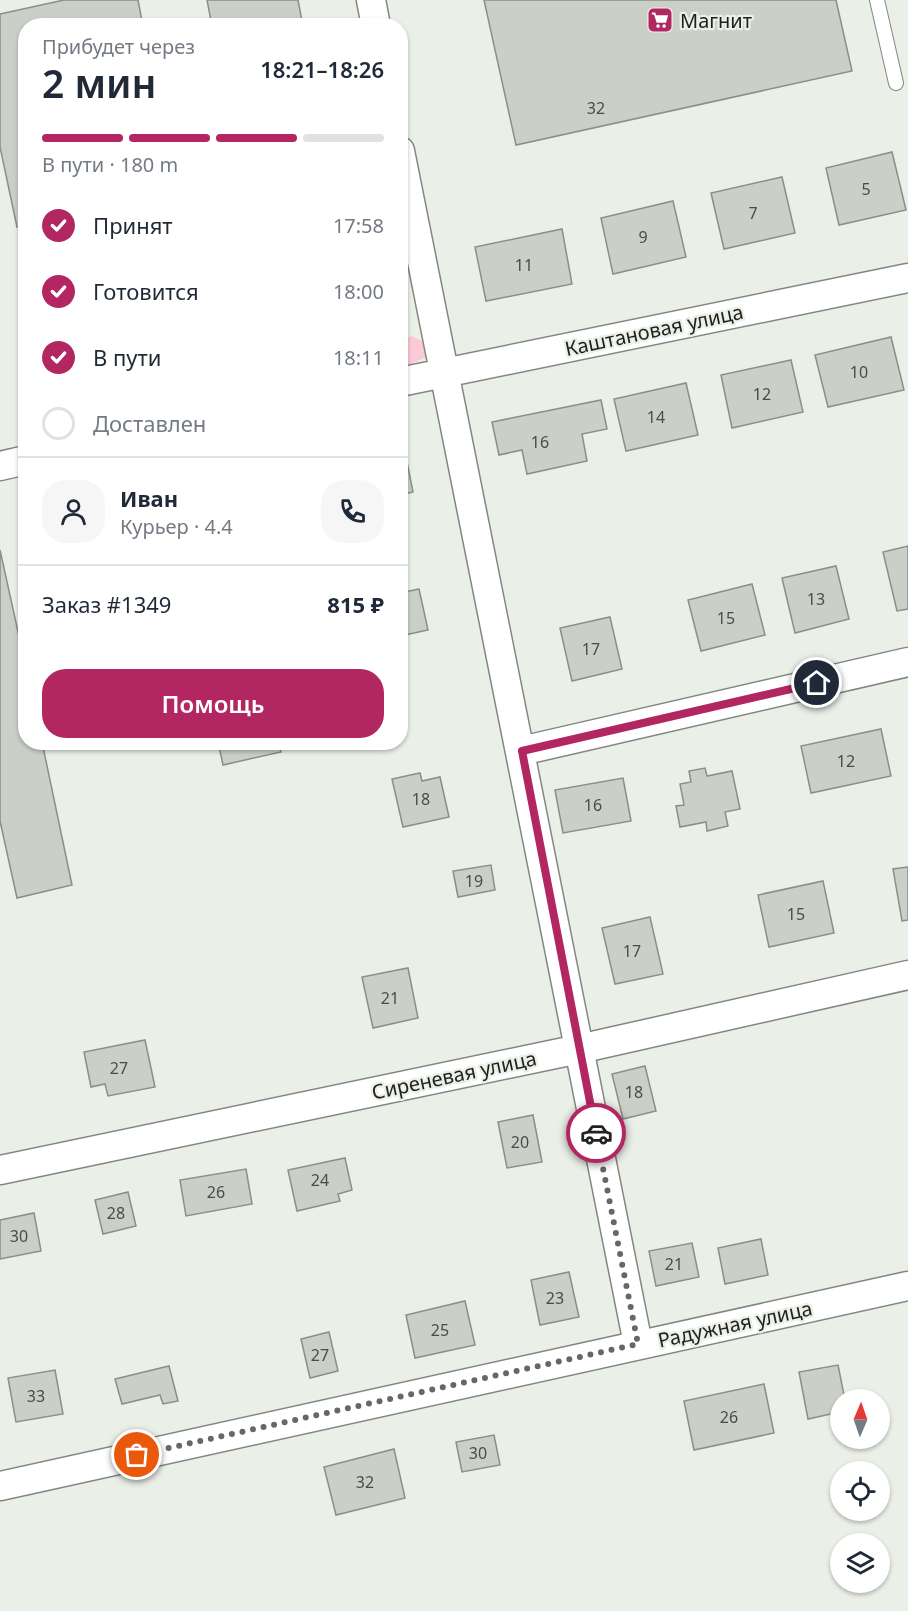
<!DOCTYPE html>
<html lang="ru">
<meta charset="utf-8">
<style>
body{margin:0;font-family:"Noto Sans",sans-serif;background:#f6f6f7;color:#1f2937;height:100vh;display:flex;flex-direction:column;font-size:22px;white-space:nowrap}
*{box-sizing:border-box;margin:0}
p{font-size:20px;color:#747a83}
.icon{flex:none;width:33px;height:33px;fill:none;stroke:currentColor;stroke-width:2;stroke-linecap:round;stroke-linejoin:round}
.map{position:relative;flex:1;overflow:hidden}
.panel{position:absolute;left:18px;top:18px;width:390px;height:732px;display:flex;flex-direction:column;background:#fff;border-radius:24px;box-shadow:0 2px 4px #0004}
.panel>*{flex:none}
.needle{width:39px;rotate:2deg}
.controls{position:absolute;left:830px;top:1389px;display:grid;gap:12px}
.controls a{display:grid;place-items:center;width:60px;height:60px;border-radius:50%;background:#fff;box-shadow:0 2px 4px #0004;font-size:30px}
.pin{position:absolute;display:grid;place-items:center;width:51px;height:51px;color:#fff;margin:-26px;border:3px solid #fff;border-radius:50%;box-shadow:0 2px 6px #0007}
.courier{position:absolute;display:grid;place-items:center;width:60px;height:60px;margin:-30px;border:4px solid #b22762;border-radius:50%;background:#fff;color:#222;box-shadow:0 2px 8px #0007}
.headline em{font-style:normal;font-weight:600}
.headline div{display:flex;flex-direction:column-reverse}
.headline{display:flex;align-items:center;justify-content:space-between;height:102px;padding:0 24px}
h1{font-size:39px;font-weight:600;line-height:45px}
.bar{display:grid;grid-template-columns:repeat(4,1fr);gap:9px 6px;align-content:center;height:72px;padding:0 24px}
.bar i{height:8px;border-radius:4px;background:#e0e1e3}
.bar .active{background:#b22762}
.bar p{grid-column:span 4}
.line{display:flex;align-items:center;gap:15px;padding:0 24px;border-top:2px solid #e0e1e3}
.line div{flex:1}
.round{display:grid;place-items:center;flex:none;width:63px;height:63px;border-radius:24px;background:#f6f6f7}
ol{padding:0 24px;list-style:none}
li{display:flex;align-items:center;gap:18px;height:66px}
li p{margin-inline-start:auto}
li .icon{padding:6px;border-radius:50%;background:#b22762;color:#fff;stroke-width:4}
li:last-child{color:#747a83}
li i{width:33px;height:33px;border:3px solid #e0e1e3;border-radius:50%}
.action{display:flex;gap:12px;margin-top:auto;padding:12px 24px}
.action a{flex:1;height:69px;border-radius:24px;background:#b22762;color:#fff;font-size:24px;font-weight:600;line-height:69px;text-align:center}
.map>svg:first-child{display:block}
.green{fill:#fcc9d7}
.building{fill:#cacfc8;stroke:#8a8f88;stroke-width:1.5}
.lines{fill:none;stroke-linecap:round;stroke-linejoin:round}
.service-casing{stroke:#838781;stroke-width:16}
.minor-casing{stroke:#838781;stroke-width:31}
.service{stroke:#fff;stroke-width:14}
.minor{stroke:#fff;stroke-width:28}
.done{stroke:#656864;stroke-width:6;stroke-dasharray:0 10.8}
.route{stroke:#b22762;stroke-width:8}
.labels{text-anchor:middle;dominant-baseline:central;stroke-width:4.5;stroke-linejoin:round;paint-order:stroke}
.number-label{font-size:16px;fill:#494c48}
.poi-label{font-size:20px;fill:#1e201d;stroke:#eaefe7;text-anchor:start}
.street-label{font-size:20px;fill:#1e201d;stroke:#eaefe7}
</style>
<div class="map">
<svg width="908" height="1611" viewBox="0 0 908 1611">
<rect width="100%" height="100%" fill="#eaefe7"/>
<path class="green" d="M412 336 426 343 428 356 401 369 400 340Z"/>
<path class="building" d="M64 0H138L143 26H26V225L17 227 0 147V14Z
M207 0H298L303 26H212Z
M484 0H836L852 71 516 145Z
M892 152 906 210 839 225 826 168Z
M782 177 795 233 724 249 711 193Z
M673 201 686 257 613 274 601 218Z
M562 229 572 284 486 301 475 247Z
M891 337 904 390 828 407 815 355Z
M791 360 803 412 732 428 721 375Z
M686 383 698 435 626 451 614 399Z
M601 400 607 429 582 434 587 461 527 474 522 450 499 455 492 422Z
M400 447H404L413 492 400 495Z
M908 546V609L897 611 883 552Z
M0 550 26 668V742H42L72 885 17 898 0 821Z
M836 566 849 619 795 633 782 578Z
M752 584 765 635 701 651 688 600Z
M419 589 428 630 400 636V593Z
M610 617 622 669 572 681 560 628Z
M881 729 891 776 811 793 801 746Z
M218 742H278L281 752 223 765Z
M705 768 707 776 732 771 740 809 725 812 728 826 707 831 706 822 680 827 676 806 684 805 680 784 691 782 689 771Z
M420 773 422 781 440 777 449 817 403 827 392 779Z
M623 778 631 821 563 833 555 790Z
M491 865 495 890 458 897 453 871Z
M908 867V920L902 921 893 869Z
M823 881 834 933 769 947 758 895Z
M650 917 663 974 615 984 602 928Z
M408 968 418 1018 373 1028 362 977Z
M145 1040 155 1087 108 1096 105 1084 91 1087 84 1052Z
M645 1066 656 1111 623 1119 612 1074Z
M533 1115 542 1162 507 1168 498 1122Z
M345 1158 352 1190 338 1194 340 1201 297 1211 288 1170Z
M246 1169 252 1204 186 1216 180 1180Z
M128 1192 136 1226 103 1234 95 1200Z
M34 1213 41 1251 0 1259V1220Z
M761 1239 768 1275 725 1284 718 1248Z
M692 1243 699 1277 656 1286 649 1251Z
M569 1272 579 1317 540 1325 531 1280Z
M465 1301 475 1345 415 1358 406 1315Z
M329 1332 338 1371 310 1378 301 1339Z
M838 1365 845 1400H840V1412L808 1419 799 1372Z
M169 1366 178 1401 163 1404 160 1395 122 1404 115 1379Z
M55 1370 63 1414 16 1422 8 1378Z
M764 1384 774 1433 694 1450 684 1401Z
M494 1435 500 1465 462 1472 456 1442Z
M394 1449 405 1498 336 1515 324 1467Z"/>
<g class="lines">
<g class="service-casing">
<path id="service" d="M877 0 896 83"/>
</g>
<g class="minor-casing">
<path id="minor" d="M371 0 376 26
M400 151 638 1344
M400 382 908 278
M0 466 26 460
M521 751 908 662
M0 1170 579 1049 908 975
M0 1486 908 1286"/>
</g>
<use href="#service" class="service"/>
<use href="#minor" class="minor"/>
</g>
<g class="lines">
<path class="done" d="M137 1455 638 1344 596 1133"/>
<path class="route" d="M596 1133 522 751 817 683"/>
</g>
<defs>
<g id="supermarket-square" transform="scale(1.35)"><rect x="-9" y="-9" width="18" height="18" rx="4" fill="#b22762" stroke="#eaefe7"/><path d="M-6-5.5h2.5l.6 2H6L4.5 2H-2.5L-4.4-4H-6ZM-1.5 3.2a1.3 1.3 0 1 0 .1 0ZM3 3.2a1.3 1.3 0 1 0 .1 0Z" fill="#fff"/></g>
</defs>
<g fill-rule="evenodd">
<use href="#supermarket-square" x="660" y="20"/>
</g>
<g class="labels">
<g class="number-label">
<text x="596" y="108">32</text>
<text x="866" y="189">5</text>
<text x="753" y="213">7</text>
<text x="643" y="237">9</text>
<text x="524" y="265">11</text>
<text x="859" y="372">10</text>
<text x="762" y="394">12</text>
<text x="656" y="417">14</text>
<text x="540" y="442">16</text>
<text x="816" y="599">13</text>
<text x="726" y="618">15</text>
<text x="591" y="649">17</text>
<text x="846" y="761">12</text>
<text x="421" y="799">18</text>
<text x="593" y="805">16</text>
<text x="474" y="881">19</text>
<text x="796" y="914">15</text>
<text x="632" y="951">17</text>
<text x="390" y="998">21</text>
<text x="119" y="1068">27</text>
<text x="634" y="1092">18</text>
<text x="520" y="1142">20</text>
<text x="320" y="1180">24</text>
<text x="216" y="1192">26</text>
<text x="116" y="1213">28</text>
<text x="19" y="1236">30</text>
<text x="674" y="1264">21</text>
<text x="555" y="1298">23</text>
<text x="440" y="1330">25</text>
<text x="320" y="1355">27</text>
<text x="36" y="1396">33</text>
<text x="729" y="1417">26</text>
<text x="478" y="1453">30</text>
<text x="365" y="1482">32</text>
</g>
<g class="poi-label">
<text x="680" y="20">Магнит</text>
</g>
<g class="street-label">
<text transform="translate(654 330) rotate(-12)">Каштановая улица</text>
<text transform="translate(454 1075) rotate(-12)">Сиреневая улица</text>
<text transform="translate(735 1324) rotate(-12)">Радужная улица</text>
</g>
</g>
</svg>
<div class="controls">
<a><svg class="needle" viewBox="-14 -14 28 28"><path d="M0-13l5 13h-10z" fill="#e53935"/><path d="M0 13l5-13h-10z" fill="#747a83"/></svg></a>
<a><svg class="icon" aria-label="locate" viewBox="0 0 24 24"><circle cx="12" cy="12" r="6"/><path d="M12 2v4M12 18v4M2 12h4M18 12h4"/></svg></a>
<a><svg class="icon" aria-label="layers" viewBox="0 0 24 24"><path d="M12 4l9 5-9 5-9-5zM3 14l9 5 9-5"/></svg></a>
</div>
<div class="pin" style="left:137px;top:1455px;background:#ea580c"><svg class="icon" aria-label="bag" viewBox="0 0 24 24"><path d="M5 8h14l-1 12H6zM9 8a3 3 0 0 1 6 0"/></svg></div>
<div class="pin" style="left:817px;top:683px;background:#1f2937"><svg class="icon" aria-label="home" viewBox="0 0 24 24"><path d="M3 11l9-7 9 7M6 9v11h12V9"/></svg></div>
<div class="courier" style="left:596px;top:1133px"><svg class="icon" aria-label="car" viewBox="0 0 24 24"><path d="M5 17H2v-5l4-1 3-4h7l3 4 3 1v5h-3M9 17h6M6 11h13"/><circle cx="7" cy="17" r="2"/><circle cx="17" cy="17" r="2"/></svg></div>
<section class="panel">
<div class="headline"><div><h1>2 мин</h1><p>Прибудет через</p></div><em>18:21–18:26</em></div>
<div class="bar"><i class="active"></i><i class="active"></i><i class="active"></i><i></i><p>В пути · 180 m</p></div>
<ol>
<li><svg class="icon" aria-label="check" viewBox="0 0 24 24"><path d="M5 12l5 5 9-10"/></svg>Принят<p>17:58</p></li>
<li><svg class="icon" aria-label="check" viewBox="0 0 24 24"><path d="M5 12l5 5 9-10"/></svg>Готовится<p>18:00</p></li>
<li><svg class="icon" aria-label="check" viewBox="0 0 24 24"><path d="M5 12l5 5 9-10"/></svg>В пути<p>18:11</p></li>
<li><i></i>Доставлен</li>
</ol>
<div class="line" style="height:108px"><a class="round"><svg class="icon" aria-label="person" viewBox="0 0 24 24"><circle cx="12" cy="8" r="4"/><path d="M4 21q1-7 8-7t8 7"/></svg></a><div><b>Иван</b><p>Курьер · 4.4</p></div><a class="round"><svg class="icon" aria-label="phone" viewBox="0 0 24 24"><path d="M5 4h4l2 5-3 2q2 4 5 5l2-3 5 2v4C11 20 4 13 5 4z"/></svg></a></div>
<div class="line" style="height:78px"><div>Заказ #1349</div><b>815 ₽</b></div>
<div class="action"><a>Помощь</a></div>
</section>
</div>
